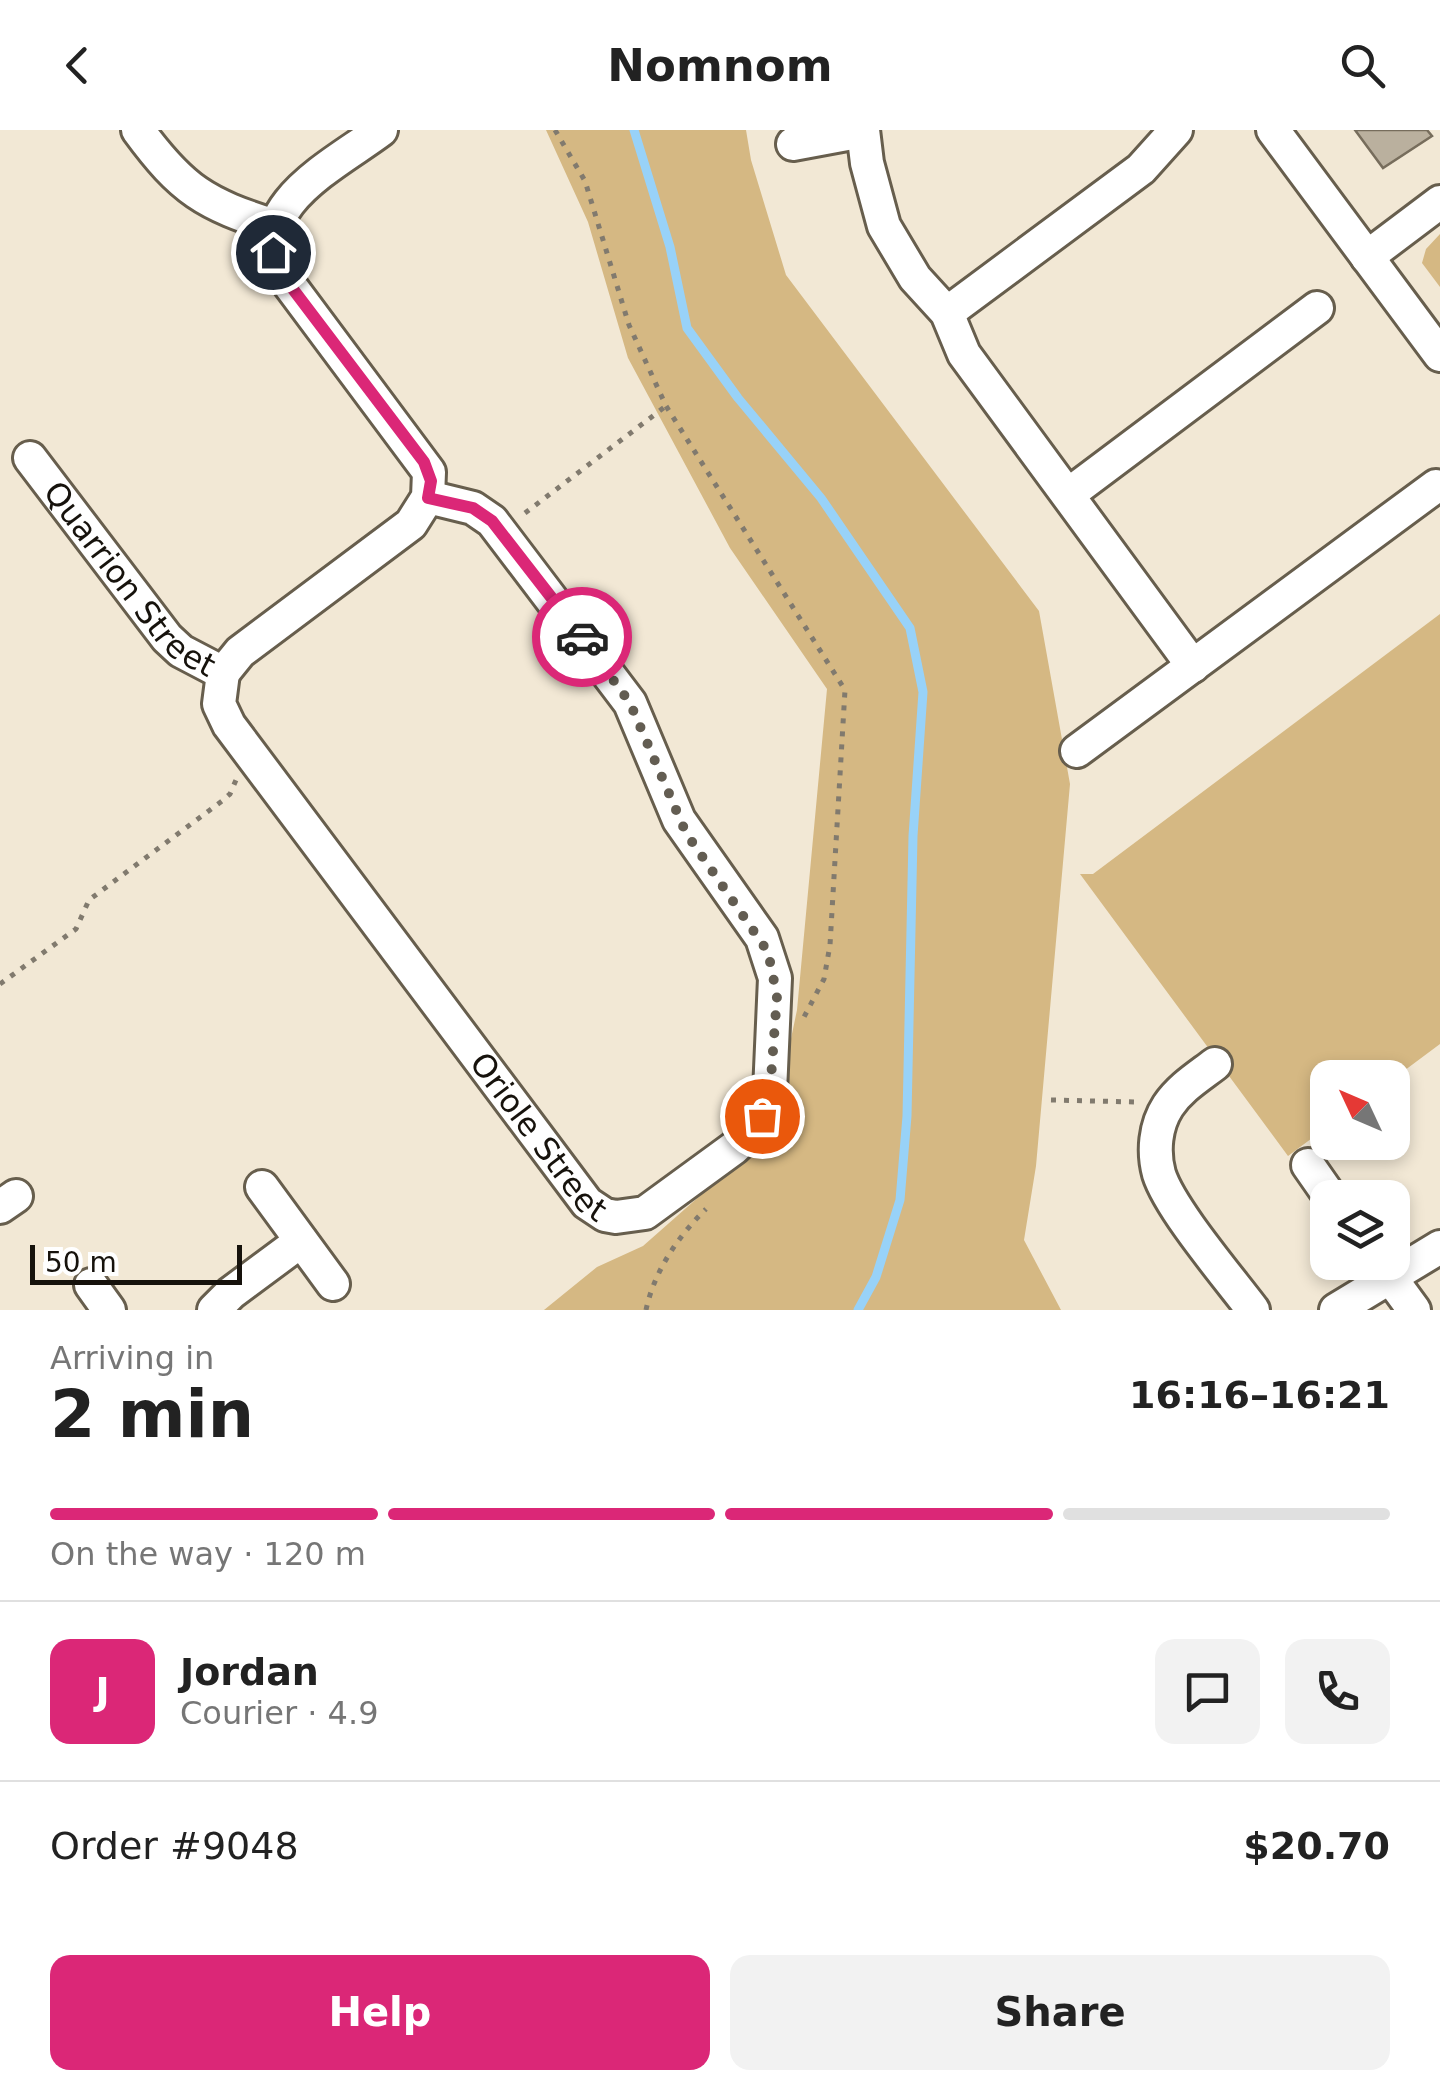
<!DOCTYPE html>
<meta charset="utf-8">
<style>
body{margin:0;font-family:"DejaVu Sans",sans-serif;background:#f2f2f2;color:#222;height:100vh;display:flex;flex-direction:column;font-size:38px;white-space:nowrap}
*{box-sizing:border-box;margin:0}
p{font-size:32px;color:#767676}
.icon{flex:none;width:55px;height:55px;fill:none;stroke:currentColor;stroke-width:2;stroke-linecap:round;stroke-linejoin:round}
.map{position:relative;height:1180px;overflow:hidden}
.side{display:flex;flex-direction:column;background:#fff;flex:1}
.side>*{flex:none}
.needle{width:65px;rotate:314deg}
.buttons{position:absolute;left:1310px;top:930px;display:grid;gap:20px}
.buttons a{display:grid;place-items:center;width:100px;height:100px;border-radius:20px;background:#fff;box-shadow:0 5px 15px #0003;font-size:50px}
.scale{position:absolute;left:30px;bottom:25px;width:212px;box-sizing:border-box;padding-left:10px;border:5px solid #16120c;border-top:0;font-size:28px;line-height:35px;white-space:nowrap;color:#16120c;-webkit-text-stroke:8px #fff;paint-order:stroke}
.pin{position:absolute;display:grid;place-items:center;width:85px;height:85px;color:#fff;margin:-42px;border:5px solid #fff;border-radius:50%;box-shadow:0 2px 10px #0007}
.courier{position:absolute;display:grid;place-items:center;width:100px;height:100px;margin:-50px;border:8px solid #db2777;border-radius:50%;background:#fff;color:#222;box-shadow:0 2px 12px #0007}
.headline em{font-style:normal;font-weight:600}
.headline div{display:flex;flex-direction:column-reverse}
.headline{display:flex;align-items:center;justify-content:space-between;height:170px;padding:0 50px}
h1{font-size:65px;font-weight:600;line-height:75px}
.bar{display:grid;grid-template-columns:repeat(4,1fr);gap:15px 10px;align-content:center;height:120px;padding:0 50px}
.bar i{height:12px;border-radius:8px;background:#e0e0e0}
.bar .active{background:#db2777}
.bar p{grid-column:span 4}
.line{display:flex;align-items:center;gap:25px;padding:0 50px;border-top:2px solid #e0e0e0}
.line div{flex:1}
.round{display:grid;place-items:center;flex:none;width:105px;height:105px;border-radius:20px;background:#f2f2f2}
.button{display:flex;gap:20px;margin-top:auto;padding:20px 50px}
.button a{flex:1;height:115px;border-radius:20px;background:#db2777;color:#fff;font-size:40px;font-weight:600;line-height:115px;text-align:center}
.button a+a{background:#f2f2f2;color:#222}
header{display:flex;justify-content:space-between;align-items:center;height:130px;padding:0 50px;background:#fff;font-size:45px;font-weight:600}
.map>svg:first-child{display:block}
.green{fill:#d5b883}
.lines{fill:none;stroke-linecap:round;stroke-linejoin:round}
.stream{stroke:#98d2f8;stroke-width:9}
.building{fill:#bab09e;stroke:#776d5c;stroke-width:2.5}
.minor-casing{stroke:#675e4d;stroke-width:38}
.path{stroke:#817a6e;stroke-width:5;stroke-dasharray:5 8;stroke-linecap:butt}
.minor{stroke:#fff;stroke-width:32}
.done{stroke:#635d52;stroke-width:10;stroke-dasharray:0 18}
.route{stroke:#db2777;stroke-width:12}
.labels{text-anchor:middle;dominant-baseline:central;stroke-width:8;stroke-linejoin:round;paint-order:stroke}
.street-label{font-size:32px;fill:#16120c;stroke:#fff}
</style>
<header><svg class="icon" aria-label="back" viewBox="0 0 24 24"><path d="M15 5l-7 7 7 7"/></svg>Nomnom<svg class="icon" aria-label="search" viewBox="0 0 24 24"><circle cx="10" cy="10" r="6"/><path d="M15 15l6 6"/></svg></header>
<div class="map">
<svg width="1440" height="1180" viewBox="0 0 1440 1180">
<rect width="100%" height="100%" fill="#f2e8d5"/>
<path class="green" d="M546 0H746L751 30 786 145 1039 481 1070 654 1036 1036 1024 1110 1061 1180H544L597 1137 643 1116 753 1019 774 990 797 880 827 559 730 418 628 228 588 92Z
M1440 104V157L1422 133 1426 119Z
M1440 484V914L1393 949 1328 948 1327 997 1288 1026 1080 744H1093Z"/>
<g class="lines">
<path class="stream" d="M634 0 670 117 687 198 738 268 821 368 910 498 923 562 913 706 907 986 900 1070 876 1147 858 1180"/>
</g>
<path class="building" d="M1355 0H1427L1432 6 1383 38Z"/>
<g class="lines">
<g class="minor-casing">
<g id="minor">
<path d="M138 0C182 60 205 74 275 96"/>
<path d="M863 0 867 33 884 96 915 148 947 183 964 224 1193 536"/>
<path d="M1273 0 1440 225"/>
<path d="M793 14 863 1"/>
<path d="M1367 127 1440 72"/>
<path d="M947 183 1141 39 1176 0"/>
<path id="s1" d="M30 328 167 508 181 521 223 543 240 522 411 394 428 367 429 342 283 146C243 78 336 34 381 0"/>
<path d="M1069 364 1317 178"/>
<path id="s2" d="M223 543 219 574 229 595 587 1073 605 1085 616 1087 645 1083 734 1018 754 999 770 962 775 848 762 808 679 690 630 573 492 391 473 378 428 367"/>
<path d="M1077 621 1436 356"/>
<path d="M1215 934C1198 947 1180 958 1168 976 1155 996 1153 1022 1159 1044 1170 1079 1229 1148 1253 1180"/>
<path d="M1308 1035 1331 1068"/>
<path d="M262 1057 333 1154"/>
<path d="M0 1077 16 1066"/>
<path d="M1379 1132 1414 1180"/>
<path d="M91 1155 109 1180"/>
<path d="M214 1180 231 1163 301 1111"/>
<path d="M1336 1180 1440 1117"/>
</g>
</g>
<path class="path" d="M555 0 585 51 629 195 666 276 845 560 830 815 824 849 804 887
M525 383 666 276
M0 854 76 799 89 770 222 671 230 664 236 650
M1051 970 1137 972
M646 1180C654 1142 678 1106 706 1079"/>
<use href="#minor" class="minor"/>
</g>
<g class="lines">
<path class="done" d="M582 507 630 573 686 703 768 822 777 866 770 962 762 986"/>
<path class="route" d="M273 122 283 146 424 332 431 351 428 368 473 378 492 391 582 507"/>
</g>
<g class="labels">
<g class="street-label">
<text stroke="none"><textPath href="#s1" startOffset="158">Quarrion Street</textPath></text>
<text stroke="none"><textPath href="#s2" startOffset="570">Oriole Street</textPath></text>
</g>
</g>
</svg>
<div class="buttons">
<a><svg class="needle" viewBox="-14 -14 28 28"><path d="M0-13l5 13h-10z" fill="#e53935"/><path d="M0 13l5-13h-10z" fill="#767676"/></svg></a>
<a><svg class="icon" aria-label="layers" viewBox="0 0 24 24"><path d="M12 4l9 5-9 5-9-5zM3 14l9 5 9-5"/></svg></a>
</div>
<div class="scale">50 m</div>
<div class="pin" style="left:762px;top:986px;background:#ea580c"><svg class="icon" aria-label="bag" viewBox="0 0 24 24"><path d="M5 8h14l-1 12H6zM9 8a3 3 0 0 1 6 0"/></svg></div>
<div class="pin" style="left:273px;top:122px;background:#1f2937"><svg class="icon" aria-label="home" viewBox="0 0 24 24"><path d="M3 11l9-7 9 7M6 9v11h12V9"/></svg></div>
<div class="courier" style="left:582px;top:507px"><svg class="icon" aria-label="car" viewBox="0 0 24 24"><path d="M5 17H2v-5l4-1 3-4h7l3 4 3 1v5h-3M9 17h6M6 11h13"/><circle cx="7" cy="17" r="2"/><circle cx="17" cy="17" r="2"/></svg></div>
</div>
<section class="side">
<div class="headline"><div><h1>2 min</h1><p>Arriving in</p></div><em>16:16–16:21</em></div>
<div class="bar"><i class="active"></i><i class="active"></i><i class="active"></i><i></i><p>On the way · 120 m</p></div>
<div class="line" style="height:180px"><b class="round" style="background:#db2777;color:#fff">J</b><div><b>Jordan</b><p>Courier · 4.9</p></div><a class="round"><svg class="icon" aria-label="chat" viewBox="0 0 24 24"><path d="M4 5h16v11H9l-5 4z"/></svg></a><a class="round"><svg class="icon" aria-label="phone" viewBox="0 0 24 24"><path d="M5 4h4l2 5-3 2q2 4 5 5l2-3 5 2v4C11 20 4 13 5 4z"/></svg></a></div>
<div class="line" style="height:130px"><div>Order #9048</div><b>$20.70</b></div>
<div class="button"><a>Help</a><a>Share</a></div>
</section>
